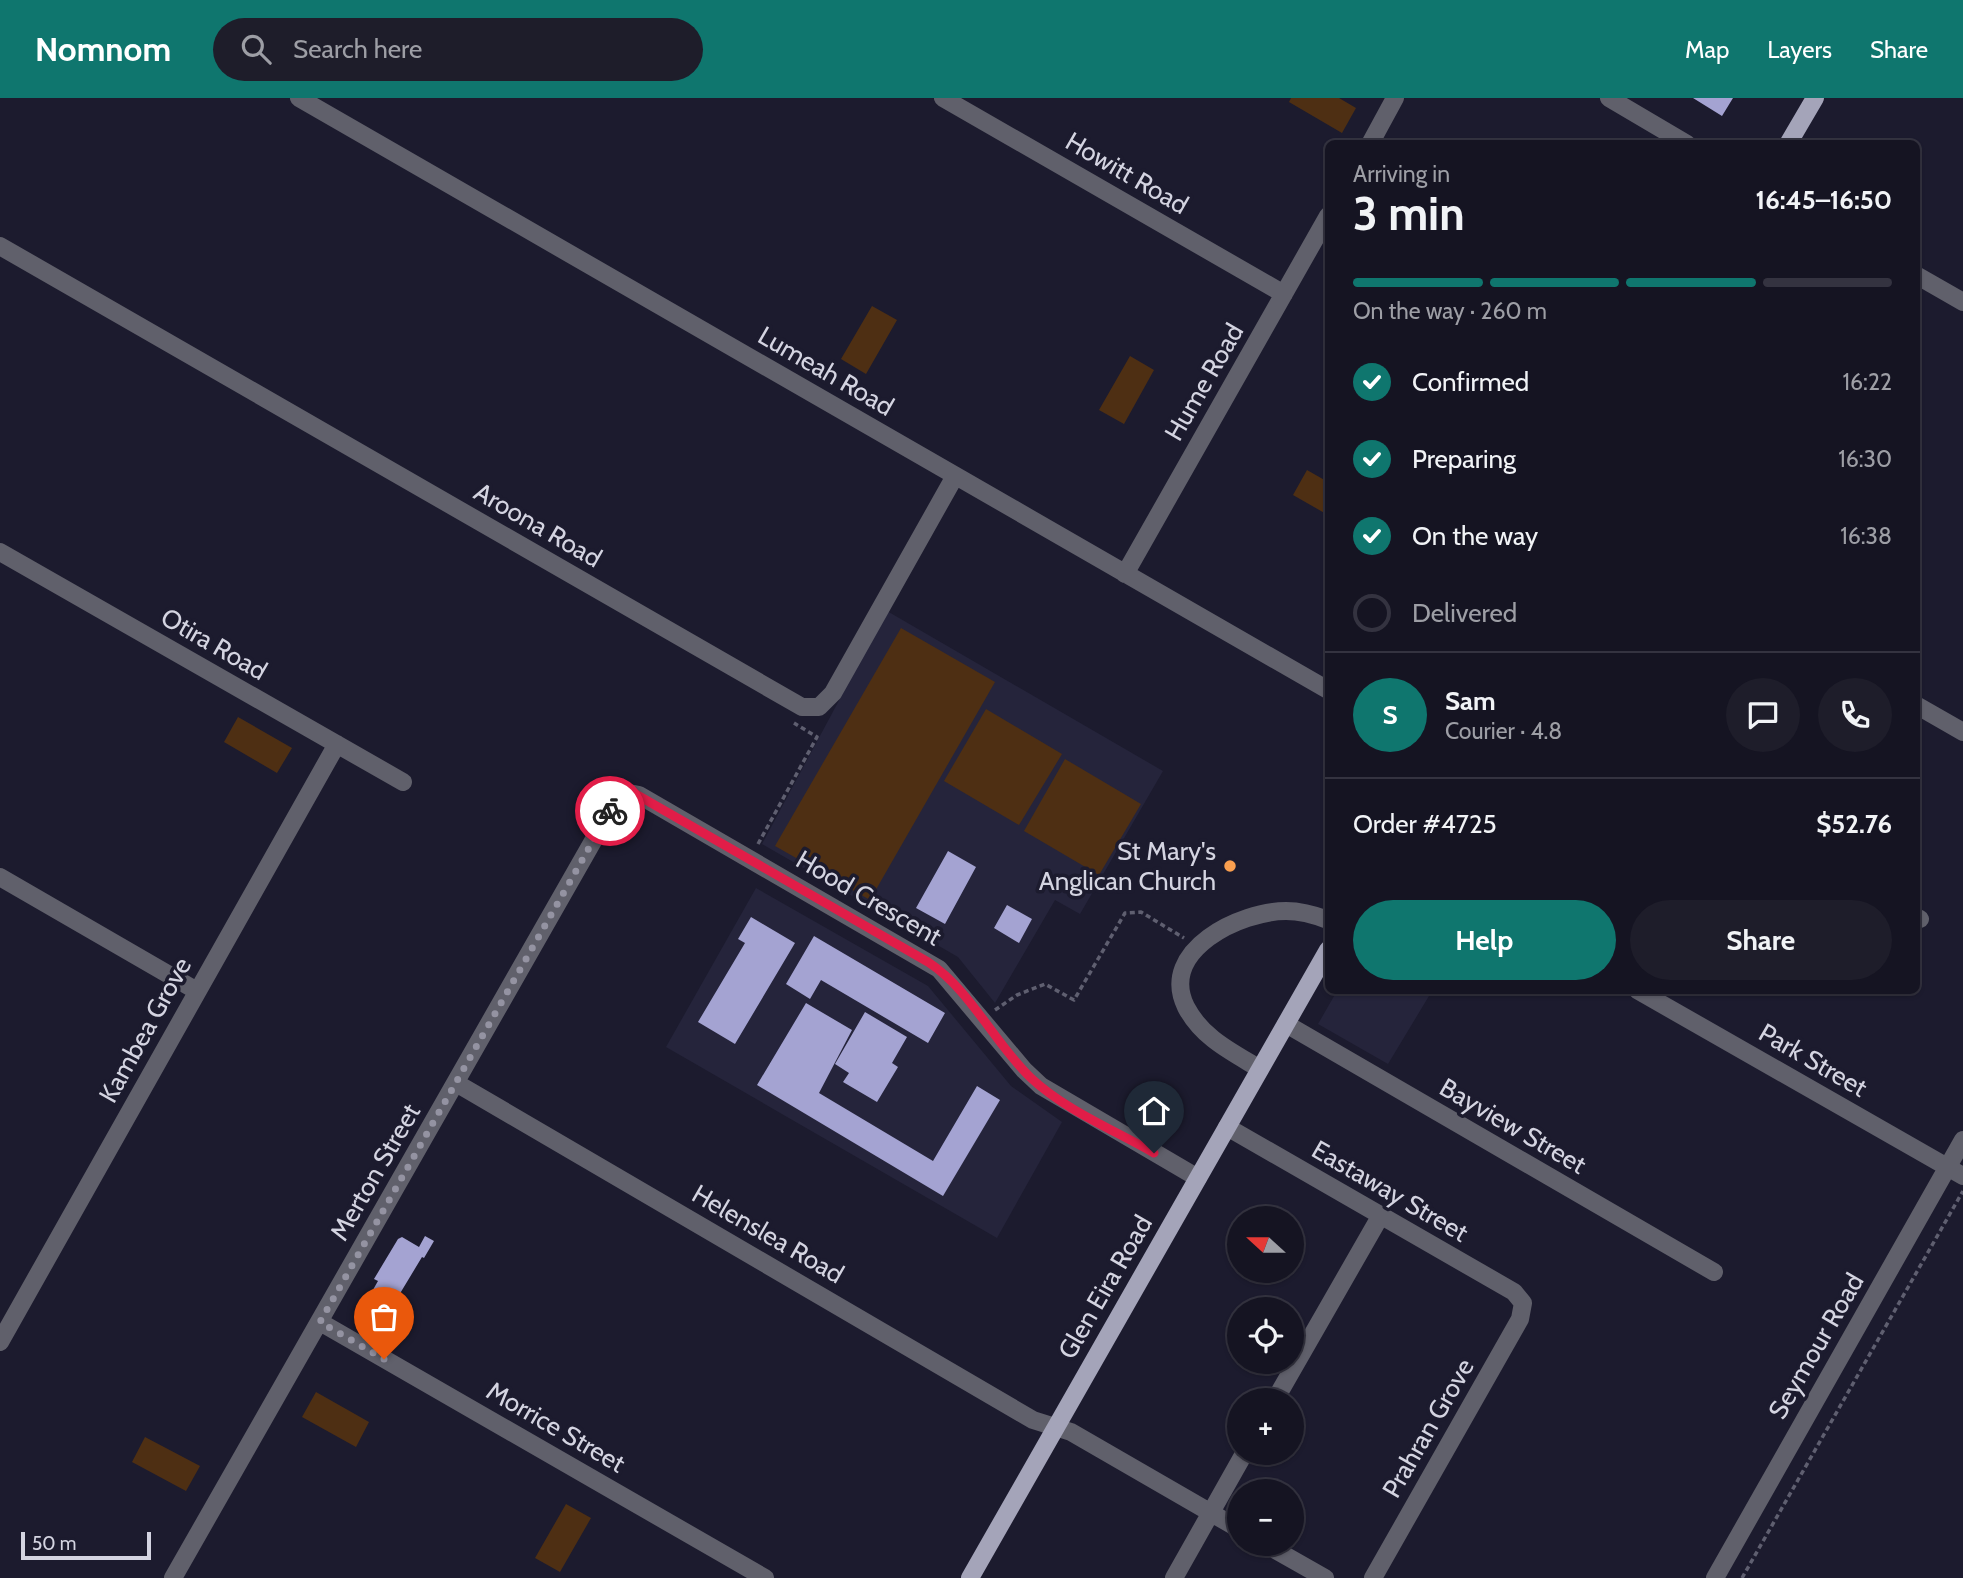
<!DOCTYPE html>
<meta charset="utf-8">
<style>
body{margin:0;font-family:Cabin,sans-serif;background:#1e1d2a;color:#f1f3f6;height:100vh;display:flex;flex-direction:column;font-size:26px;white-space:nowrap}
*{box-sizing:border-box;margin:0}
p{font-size:23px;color:#9d9ea5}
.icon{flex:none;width:38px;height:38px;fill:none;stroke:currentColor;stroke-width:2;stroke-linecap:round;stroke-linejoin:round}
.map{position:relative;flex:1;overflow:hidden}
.side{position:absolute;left:1325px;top:42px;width:595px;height:854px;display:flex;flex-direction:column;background:#151422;border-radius:10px;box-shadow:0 2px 5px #0004,0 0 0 2px #343340}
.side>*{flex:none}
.needle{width:46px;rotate:291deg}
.buttons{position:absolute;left:1227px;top:1108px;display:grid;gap:14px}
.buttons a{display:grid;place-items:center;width:77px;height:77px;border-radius:50%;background:#151422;box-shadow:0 2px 5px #0004,0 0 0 2px #343340;font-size:35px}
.scale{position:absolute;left:21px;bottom:18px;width:130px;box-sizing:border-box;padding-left:7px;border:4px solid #d4d4e1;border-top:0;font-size:19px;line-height:24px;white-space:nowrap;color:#d4d4e1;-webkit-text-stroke:5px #1c1b2e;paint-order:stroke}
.pin{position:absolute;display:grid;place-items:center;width:60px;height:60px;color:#fff;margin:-72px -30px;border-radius:50% 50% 50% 0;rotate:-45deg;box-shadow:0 0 7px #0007}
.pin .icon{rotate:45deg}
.courier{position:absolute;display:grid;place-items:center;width:70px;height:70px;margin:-35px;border:5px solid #e11d48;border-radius:50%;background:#fff;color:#222;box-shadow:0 2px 9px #0007}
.headline em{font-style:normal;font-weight:700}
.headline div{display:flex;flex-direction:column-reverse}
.headline{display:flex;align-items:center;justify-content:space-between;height:119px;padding:0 28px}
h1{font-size:46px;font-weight:700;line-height:52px}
.bar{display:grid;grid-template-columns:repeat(4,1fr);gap:10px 7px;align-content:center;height:84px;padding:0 28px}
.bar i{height:9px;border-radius:5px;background:#343340}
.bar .current{background:#0f766e}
.bar p{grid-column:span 4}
.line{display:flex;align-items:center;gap:18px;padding:0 28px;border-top:2px solid #343340}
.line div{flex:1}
.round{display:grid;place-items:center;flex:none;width:74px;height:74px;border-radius:37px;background:#1e1d2a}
ol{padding:0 28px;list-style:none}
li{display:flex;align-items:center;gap:21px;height:77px}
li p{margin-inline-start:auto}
li .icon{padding:7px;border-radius:50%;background:#0f766e;color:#fff;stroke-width:4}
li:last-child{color:#9d9ea5}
li i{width:38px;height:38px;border:4px solid #343340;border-radius:50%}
.primary-button{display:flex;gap:14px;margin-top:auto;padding:14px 28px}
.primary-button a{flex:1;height:80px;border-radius:42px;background:#0f766e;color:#fff;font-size:28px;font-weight:700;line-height:80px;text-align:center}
.primary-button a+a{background:#1e1d2a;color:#f1f3f6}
header{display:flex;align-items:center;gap:42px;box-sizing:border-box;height:98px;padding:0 35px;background:#0f766e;color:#fff}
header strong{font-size:33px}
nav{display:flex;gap:38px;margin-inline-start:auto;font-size:24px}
.search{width:490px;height:63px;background:#1e1d2a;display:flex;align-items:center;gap:18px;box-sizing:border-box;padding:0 24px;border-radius:38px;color:#9d9ea5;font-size:26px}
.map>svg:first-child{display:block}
.built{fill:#25243b}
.green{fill:#4e2f13}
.building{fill:#a4a3d2}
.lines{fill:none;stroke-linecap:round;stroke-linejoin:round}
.path{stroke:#5f5f70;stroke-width:3.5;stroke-dasharray:5 3.5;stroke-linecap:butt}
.minor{stroke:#60606b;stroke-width:18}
.major{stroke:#a4a4b9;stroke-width:18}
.done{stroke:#9493a2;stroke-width:7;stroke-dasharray:0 12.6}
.route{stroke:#e11d48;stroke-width:9}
.poi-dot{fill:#fa9f4f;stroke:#1c1b2e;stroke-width:2.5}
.labels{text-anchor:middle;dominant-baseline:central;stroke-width:7;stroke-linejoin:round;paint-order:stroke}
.street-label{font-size:26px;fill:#d4d4e1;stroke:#1c1b2e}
.poi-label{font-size:26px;fill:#d4d4e1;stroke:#1c1b2e;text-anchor:end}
</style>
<header>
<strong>Nomnom</strong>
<div class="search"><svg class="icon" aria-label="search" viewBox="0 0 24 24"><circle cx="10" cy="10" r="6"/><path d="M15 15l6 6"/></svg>Search here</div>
<nav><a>Map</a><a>Layers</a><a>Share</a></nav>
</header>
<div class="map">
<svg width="1963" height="1480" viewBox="0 0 1963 1480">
<rect width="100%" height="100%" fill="#1c1b2e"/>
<path class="built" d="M887 513 1163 673 1080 816 1055 802 995 905 958 859 762 746Z
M756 790 928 888 1011 988 1062 1024 997 1140 666 949Z
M1337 893V892L1432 893 1388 966 1318 926Z"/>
<path class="green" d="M1291 0H1339L1356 10 1342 35 1289 4Z
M872 208 897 222 866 276 841 261Z
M1130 258 1154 272 1124 326 1099 312Z
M1307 372 1328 384V417L1293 397Z
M901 530 995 584 870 802 775 748Z
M986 611 1062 656 1019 727 944 683Z
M238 619 292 650 277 675 224 644Z
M1065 661 1141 706 1099 777 1024 733Z
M316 1294 369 1324 356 1349 302 1319Z
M145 1339 200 1368 186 1393 132 1364Z
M566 1406 591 1420 560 1474 535 1460Z"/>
<path class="building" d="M1693 0H1733L1722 18Z
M948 753 976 769 945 826 916 810Z
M1007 807 1032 821 1019 845 994 830Z
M751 819 795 845 735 946 698 924 745 845 738 841Z
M814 838 945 915 928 945 821 882 810 901 786 886Z
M806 905 852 932 819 995 933 1063 977 988 1000 1002 943 1098 757 987Z
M865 914 907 939 892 965 898 969 877 1004 843 984 849 975 835 966Z
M425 1138 434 1143 424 1160 422 1159 387 1217 366 1204 378 1183 374 1181 398 1141 402 1139 419 1149Z"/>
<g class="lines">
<path class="path" d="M758 746 817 639 794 625
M995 912 1017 897 1045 886 1074 902 1125 815 1141 814 1184 840
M1742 1480 1963 1093"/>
<path class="minor" d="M299 0 1328 592
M943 0 1284 196
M1609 0 1687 46
M1370 46 1395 0
M0 148 802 609H819L833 595 955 378
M1916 177 1963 204
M0 454 403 684
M1125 476 1328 118
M1916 607 1963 634
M0 779 197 893
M1916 819 1920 821
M1637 892 1963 1078
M1286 926 1714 1174
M1260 971C1232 954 1202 940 1186 909 1158 852 1241 813 1286 813 1300 813 1315 817 1328 822
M456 985 1033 1322 1071 1334 1239 1431
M1227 1029 1514 1194 1523 1205 1520 1221 1373 1480
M320 1224 765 1480
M0 1244 337 646
M1275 1302 1381 1117
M1265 1446 1325 1480
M173 1480 613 708 624 694 639 697 939 871 1024 972 1041 988 1198 1080
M1174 1480 1245 1354
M1715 1480 1963 1042"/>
<path class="major" d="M1788 46 1815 0
M970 1480 1328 852"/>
</g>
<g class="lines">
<path class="done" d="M384 1261 320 1224 610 713"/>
<path class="route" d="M610 713 621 696 632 694 928 864C971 892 994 945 1031 980 1065 1012 1114 1032 1154 1055"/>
</g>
<circle class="poi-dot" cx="1230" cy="768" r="7"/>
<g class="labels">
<g class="street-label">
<text transform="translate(1127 75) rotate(30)">Howitt Road</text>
<text transform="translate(826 273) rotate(30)">Lumeah Road</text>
<text transform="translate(1204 284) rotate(-60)">Hume Road</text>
<text transform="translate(538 427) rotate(30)">Aroona Road</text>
<text transform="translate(214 546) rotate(30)">Otira Road</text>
<text transform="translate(869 800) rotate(30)">Hood Crescent</text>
<text transform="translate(145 932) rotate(-61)">Kambea Grove</text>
<text transform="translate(1813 962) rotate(30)">Park Street</text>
<text transform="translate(1513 1028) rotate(30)">Bayview Street</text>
<text transform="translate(375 1074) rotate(-60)">Merton Street</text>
<text transform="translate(1390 1093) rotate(30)">Eastaway Street</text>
<text transform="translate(768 1136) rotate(30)">Helenslea Road</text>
<text transform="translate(1105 1189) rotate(-60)">Glen Eira Road</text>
<text transform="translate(1816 1248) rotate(-60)">Seymour Road</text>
<text transform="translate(556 1329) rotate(30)">Morrice Street</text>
<text transform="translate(1428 1330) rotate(-60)">Prahran Grove</text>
</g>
<g class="poi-label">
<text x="1216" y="753">St Mary's<tspan x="1216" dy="30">Anglican Church</tspan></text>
</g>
</g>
</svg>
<div class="buttons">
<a><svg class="needle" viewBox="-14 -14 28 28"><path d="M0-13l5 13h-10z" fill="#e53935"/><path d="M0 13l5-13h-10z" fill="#9d9ea5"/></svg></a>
<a><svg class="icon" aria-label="locate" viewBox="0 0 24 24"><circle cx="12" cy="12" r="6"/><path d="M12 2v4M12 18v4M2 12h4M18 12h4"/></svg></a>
<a>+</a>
<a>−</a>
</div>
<div class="scale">50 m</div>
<div class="pin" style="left:384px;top:1261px;background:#ea580c"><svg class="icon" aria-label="bag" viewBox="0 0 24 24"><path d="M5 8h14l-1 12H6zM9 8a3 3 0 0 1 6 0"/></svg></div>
<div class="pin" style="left:1154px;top:1055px;background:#1f2937"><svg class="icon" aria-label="home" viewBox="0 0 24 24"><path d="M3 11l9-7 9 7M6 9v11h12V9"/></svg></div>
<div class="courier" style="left:610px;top:713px"><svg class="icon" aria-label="bike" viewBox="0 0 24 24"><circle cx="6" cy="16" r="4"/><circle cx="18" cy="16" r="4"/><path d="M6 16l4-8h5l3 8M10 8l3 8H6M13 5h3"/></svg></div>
<section class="side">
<div class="headline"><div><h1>3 min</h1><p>Arriving in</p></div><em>16:45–16:50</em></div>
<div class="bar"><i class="current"></i><i class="current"></i><i class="current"></i><i></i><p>On the way · 260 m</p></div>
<ol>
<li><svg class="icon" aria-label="check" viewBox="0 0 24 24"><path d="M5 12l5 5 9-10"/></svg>Confirmed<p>16:22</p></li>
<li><svg class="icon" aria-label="check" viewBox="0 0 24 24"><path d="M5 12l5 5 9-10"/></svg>Preparing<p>16:30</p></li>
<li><svg class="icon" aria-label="check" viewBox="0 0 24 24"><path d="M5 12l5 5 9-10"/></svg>On the way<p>16:38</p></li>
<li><i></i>Delivered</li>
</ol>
<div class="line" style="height:126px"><b class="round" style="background:#0f766e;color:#fff">S</b><div><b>Sam</b><p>Courier · 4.8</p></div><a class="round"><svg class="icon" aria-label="chat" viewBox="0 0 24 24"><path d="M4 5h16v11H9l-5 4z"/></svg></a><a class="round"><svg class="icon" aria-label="phone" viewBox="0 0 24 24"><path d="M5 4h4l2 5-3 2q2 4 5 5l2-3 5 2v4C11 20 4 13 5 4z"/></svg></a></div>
<div class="line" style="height:91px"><div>Order #4725</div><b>$52.76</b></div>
<div class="primary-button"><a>Help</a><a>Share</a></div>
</section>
</div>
